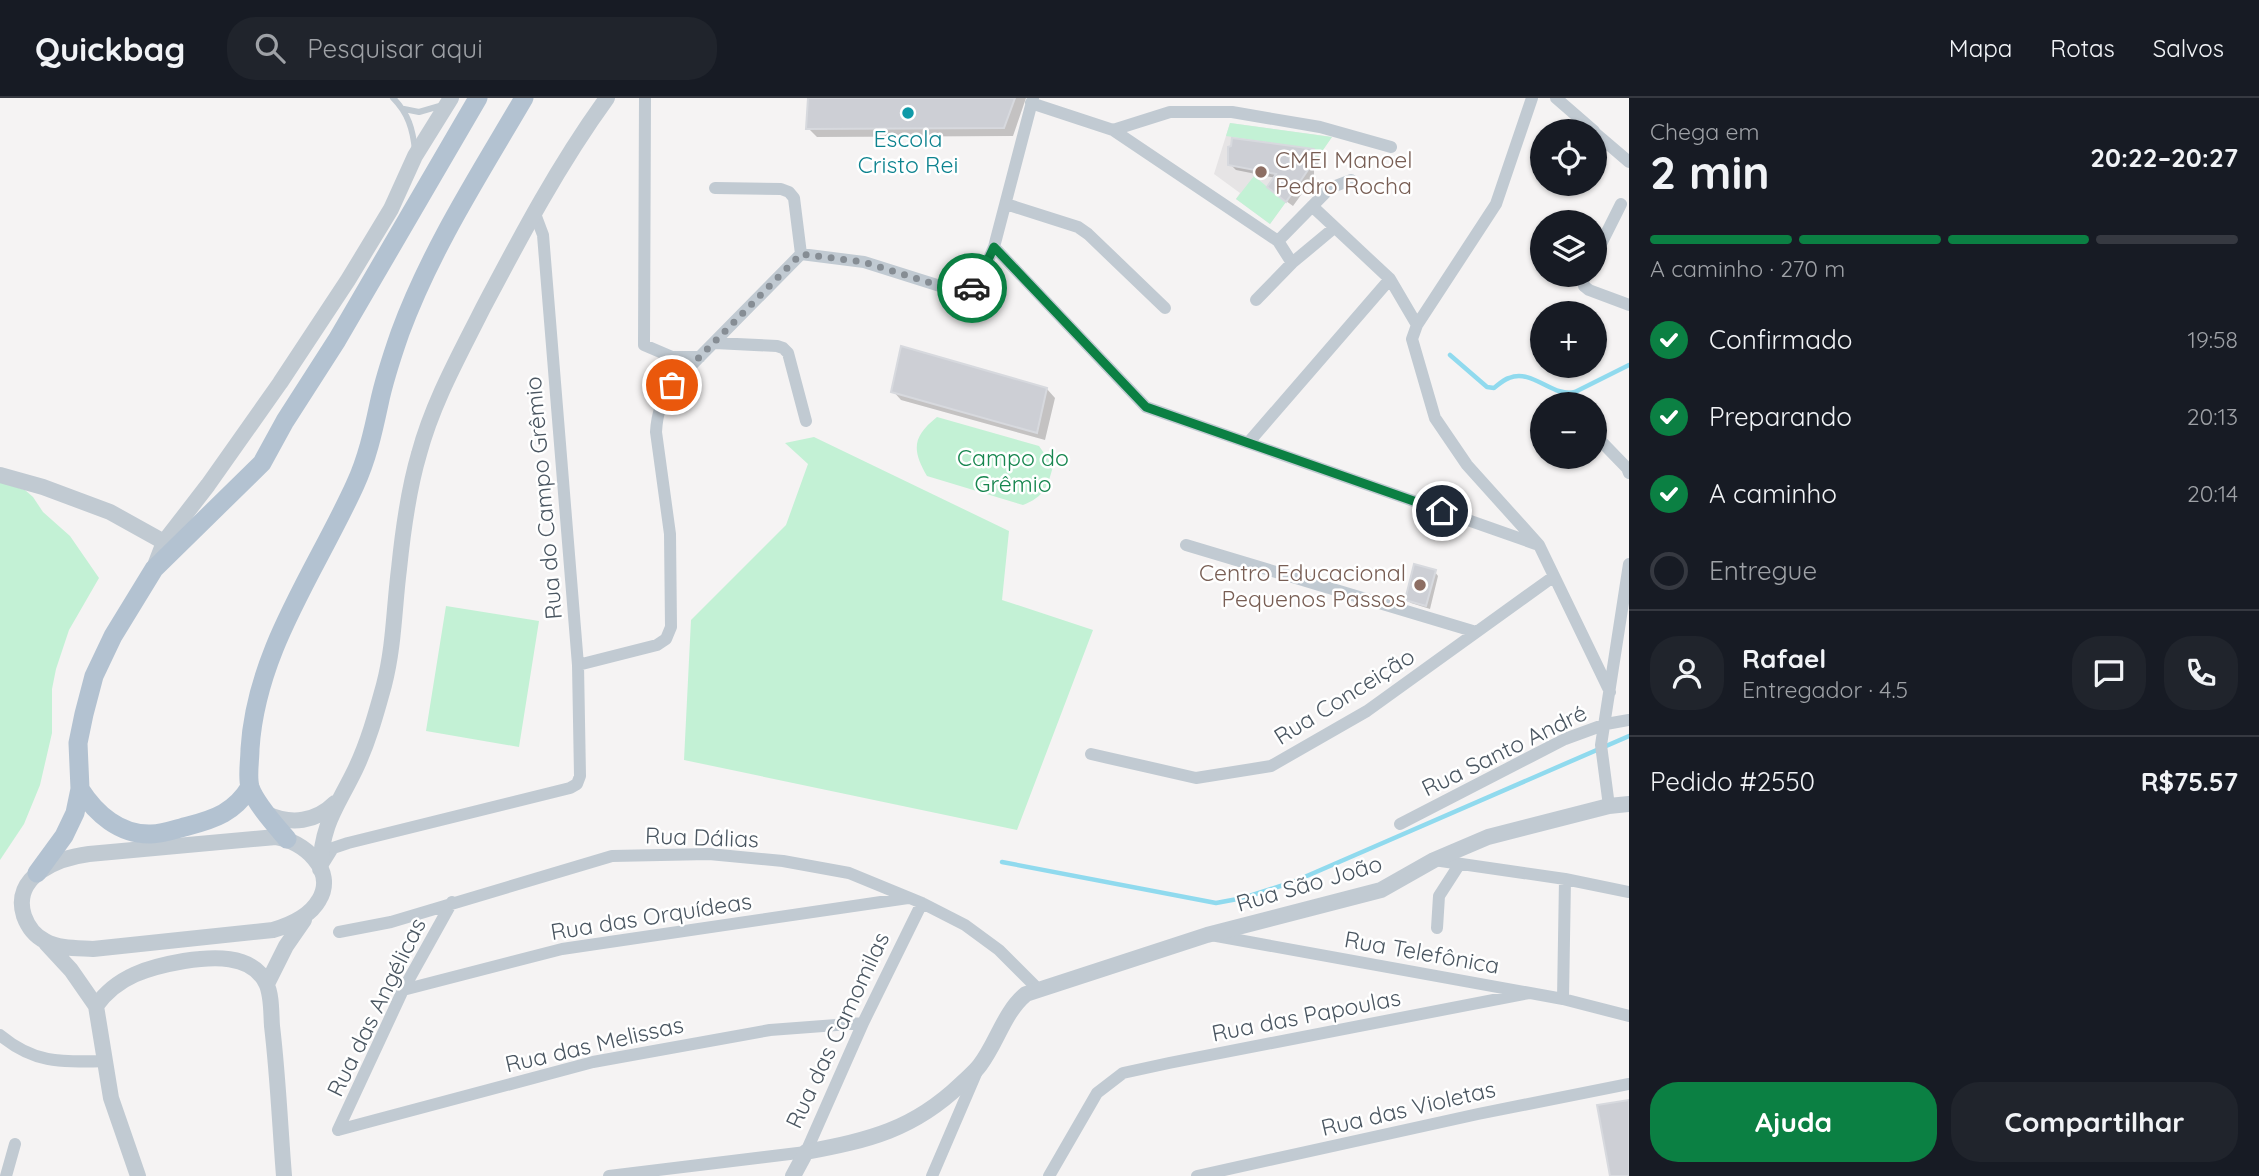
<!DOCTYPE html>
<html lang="pt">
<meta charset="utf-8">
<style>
body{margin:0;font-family:Quicksand,sans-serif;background:#20242c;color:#f1f3f6;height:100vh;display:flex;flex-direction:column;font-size:26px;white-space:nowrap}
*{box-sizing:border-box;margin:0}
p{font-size:23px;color:#9ea1a6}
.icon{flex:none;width:38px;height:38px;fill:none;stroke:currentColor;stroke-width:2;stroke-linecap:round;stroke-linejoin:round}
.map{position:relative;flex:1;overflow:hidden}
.panel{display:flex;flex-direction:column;background:#171b24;width:630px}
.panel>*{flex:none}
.controls{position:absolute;left:1530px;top:21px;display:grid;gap:14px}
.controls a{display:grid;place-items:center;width:77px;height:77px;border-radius:50%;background:#171b24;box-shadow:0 2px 5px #0004;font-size:35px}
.pin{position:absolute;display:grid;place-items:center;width:60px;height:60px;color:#fff;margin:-30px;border:4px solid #fff;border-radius:50%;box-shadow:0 2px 7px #0007}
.courier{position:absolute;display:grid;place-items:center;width:70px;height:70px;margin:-35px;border:5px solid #0b8043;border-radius:50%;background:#fff;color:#222;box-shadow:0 2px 9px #0007}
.head em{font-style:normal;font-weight:800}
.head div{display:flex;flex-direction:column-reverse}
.head{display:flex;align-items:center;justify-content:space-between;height:119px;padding:0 21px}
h1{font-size:46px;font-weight:800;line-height:52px}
.bar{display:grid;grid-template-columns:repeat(4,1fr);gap:10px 7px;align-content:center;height:84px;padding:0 21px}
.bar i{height:9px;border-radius:5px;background:#363941}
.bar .on{background:#0b8043}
.bar p{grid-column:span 4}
.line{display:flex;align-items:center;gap:18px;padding:0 21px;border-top:2px solid #363941}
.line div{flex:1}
.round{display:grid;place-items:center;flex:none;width:74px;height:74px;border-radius:28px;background:#20242c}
ol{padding:0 21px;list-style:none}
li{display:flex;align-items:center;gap:21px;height:77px}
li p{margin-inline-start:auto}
li .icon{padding:7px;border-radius:50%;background:#0b8043;color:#fff;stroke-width:4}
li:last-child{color:#9ea1a6}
li i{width:38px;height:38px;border:4px solid #363941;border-radius:50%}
.action{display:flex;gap:14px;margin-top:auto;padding:14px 21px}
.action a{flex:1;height:80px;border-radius:28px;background:#0b8043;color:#fff;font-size:28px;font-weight:800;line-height:80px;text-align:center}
.action a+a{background:#20242c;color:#f1f3f6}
header{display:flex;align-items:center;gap:42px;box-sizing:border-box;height:98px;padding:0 35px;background:#171b24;border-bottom:2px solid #363941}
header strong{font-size:33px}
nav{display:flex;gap:38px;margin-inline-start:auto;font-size:24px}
.search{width:490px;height:63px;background:#20242c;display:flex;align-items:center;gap:18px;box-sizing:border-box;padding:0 24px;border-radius:28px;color:#9ea1a6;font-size:26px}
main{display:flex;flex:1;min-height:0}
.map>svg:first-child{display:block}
.education{fill:#e6e4e5}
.green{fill:#c3f1d5}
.shadow{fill:#0003}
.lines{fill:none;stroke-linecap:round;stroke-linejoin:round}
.stream{stroke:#90daee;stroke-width:4.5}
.building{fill:#cdcfd5;stroke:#d7d9de;stroke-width:2}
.service{stroke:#c1cad2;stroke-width:6}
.minor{stroke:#c1cad2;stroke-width:12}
.tertiary{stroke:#c1cad2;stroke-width:16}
.primary{stroke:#b3c2d1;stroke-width:19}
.done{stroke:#868d94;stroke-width:7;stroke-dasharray:0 12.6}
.route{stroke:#0b8043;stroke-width:9}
.culture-dot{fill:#0f9aa8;stroke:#fff;stroke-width:2.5}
.education-dot{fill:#8d6e63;stroke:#fff;stroke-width:2.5}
.labels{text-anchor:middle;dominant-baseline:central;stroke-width:5;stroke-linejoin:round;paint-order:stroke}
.culture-label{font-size:23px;fill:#0d838f;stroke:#fff}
.education-label{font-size:23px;fill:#785e54;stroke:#fff;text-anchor:start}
.park-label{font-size:23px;fill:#17864f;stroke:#fff}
.street-label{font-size:23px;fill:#4a5661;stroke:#fff}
</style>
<header>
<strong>Quickbag</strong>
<div class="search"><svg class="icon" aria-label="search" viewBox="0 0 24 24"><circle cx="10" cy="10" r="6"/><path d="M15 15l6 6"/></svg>Pesquisar aqui</div>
<nav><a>Mapa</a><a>Rotas</a><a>Salvos</a></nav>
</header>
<main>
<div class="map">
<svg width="1629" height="1078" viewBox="0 0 1629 1078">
<rect width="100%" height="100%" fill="#f5f3f3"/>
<path class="education" d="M1230 25 1332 39 1270 126 1236 101 1240 95 1214 76Z"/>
<path class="green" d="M1230 25 1332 39 1314 65V51L1226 38Z
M1254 78 1286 104 1270 126 1236 101Z
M937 319 1039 348 1053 368C1048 388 1044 399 1023 407L927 378C912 352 912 339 937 319Z
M814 339 1009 433 1002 502 1093 532 1017 732 684 662 691 522 786 427 808 366 785 345Z
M0 384 25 392 33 399 43 414 70 438 99 480 69 532 56 571 52 591V635L40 687 24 726 0 762Z
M446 508 539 523 519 649 426 633Z"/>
<path class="shadow" d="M810 0H1026L1013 38 817 39 808 30Z
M1314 53 1320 59 1318 68H1314V79L1293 108 1275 95 1276 80 1236 72 1230 66Z
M1047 291 1055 300 1045 342 901 302 893 293Z
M1435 474 1438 478 1430 511 1411 505 1407 502Z"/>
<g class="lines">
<path class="stream" d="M1450 257 1487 289 1494 290C1498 287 1503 282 1509 280 1532 270 1553 300 1575 294L1629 267
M1002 764 1216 805 1243 800 1293 784 1629 638"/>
</g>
<path class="building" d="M808 0H1015L1004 30 806 31Z
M1232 40 1314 51 1313 63H1309L1308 72 1286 104 1267 89 1276 76 1228 67V49L1231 48Z
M901 248 1047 290 1037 335 891 294Z
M1414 466 1436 472 1426 508 1405 502Z
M1629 1002V1078H1610L1597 1007Z"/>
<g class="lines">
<path class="service" d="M393 0C408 15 413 31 415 53
M404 11 419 14 443 7"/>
<path class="minor" d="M645 0 644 247 672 259H700
M1532 0 1496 106 1417 227 1412 241 1435 320 1467 367 1539 447 1610 594
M1556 0 1594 33
M1031 5 1113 32 1278 143 1330 90 1351 82
M1113 32 1170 14H1232L1320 29 1391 49
M1594 34 1629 64
M715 90 781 91 789 94 794 100 801 156
M1006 106 1078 129 1088 136 1165 210
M1312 108 1390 181 1417 227
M1278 143 1292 165
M994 149 1146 309 1536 446
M1594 160 1621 106
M1586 177 1583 182 1584 188 1589 192 1629 207
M1256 202 1292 165 1334 130
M715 245 777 248 783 250 788 255 806 323
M1594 336 1627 370 1629 375
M1248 345 1390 181
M1186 447 1476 534
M578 567 657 547 666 541 671 529 670 436 656 334C657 316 661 302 672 287L801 156 864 164 959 194 969 193 977 187 994 149 1033 0
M1091 656 1196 680 1271 668 1367 613 1553 479
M1609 708 1601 647 1629 466
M1400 726 1565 641 1606 626 1629 622
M1434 762 1565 781 1629 794
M320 771 333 750 348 745 570 690 577 686 580 678 578 567 543 137 534 113
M1437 830 1439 798 1459 767
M339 834 391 824 612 758 709 756 783 763 849 775 922 805 965 827 999 852 1038 891
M1211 837 1563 901 1629 918
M403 892 562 851 908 800
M1563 901 1565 781
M0 937C35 966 62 964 105 963
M338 1032 593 964 770 932 863 925
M338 1032 403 892 452 804
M6 1078 15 1046
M609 1078 806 1054 863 925 922 805
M932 1078 978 971
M1049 1078 1097 995 1123 975 1169 965 1529 895
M1197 1078 1478 1016 1629 986"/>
<path class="tertiary" d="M0 377 43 389 110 414 164 444
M154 470 164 444 208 387 280 285 348 182 391 111 415 58 451 0
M267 716C291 727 316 724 335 705
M276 739C303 743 337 772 319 802 310 818 290 827 273 832L93 851C78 850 59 851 45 843 35 838 28 829 24 818 11 778 58 760 89 756Z
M320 771C322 725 336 711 355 672 368 645 376 616 384 587 394 549 394 510 399 471 403 432 408 393 419 356 433 304 459 258 483 210 521 138 559 66 607 0
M46 845 71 872 96 908 111 1000 138 1078
M267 886 286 848 304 822
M96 908C117 878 149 869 184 863 210 859 252 855 266 885 272 897 271 915 272 928 278 978 280 1028 284 1078
M793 1078 806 1054C869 1042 913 1032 961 986 967 980 975 974 980 967 997 945 1004 914 1026 896L1207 837 1381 792 1434 762 1488 739 1609 708 1629 706"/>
<path class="primary" d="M80 691C96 716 120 737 151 736 163 736 176 731 188 728 215 721 235 714 250 689
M287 741C276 728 255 705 250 689 247 678 250 663 250 651 256 553 316 473 355 387 367 361 373 334 379 306 384 282 392 258 400 235 431 151 479 77 524 0
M37 775 64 738 75 715 80 691 78 645 84 616 94 578 113 538 154 471 262 365 285 323 337 242 478 0"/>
</g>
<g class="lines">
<path class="done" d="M672 287 801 156 864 164 959 194 969 193 972 190"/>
<path class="route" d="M972 190 976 187 994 149 1146 309 1442 413"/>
</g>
<circle class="culture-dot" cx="908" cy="15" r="7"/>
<g class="education-dot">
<circle cx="1261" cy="74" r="7"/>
<circle cx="1420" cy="487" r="7"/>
</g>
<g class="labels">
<g class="culture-label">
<text x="908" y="40">Escola<tspan x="908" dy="26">Cristo Rei</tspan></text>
</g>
<g class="education-label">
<text x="1275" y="61">CMEI Manoel<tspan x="1275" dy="26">Pedro Rocha</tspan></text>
<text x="1406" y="474" text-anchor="end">Centro Educacional<tspan x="1406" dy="26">Pequenos Passos</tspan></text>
</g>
<g class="park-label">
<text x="1013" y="359">Campo do<tspan x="1013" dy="26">Grêmio</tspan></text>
</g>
<g class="street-label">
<text transform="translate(543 400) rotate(-95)">Rua do Campo Grêmio</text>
<text transform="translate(1344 598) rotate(-32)">Rua Conceição</text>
<text transform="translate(1504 652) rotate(-26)">Rua Santo André</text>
<text transform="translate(702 739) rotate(2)">Rua Dálias</text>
<text transform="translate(1309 785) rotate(-16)">Rua São João</text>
<text transform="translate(651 818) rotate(-9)">Rua das Orquídeas</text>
<text transform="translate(1422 854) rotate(10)">Rua Telefônica</text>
<text transform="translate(376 909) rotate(-64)">Rua das Angélicas</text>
<text transform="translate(1306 917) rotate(-11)">Rua das Papoulas</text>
<text transform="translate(837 932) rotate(-65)">Rua das Camomilas</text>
<text transform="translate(594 946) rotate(-13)">Rua das Melissas</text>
<text transform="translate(1408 1010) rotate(-13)">Rua das Violetas</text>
</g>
</g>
</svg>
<div class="controls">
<a><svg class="icon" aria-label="locate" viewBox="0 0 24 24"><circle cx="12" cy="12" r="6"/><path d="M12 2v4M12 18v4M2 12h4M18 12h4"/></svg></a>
<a><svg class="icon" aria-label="layers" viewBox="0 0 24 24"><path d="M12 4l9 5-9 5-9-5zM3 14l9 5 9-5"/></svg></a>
<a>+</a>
<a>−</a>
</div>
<div class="pin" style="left:672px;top:287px;background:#ea580c"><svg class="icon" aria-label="bag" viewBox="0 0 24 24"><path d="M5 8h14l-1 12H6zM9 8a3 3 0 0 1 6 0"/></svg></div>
<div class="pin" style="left:1442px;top:413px;background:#1f2937"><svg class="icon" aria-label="home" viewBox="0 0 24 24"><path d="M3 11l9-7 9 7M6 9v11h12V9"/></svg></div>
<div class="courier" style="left:972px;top:190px"><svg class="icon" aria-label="car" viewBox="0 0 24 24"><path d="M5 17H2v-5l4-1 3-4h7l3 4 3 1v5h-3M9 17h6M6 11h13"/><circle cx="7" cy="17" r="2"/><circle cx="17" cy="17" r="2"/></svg></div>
</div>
<section class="panel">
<div class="head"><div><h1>2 min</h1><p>Chega em</p></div><em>20:22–20:27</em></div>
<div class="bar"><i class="on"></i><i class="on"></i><i class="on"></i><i></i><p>A caminho · 270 m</p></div>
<ol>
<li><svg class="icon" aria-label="check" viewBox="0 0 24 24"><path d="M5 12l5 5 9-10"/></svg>Confirmado<p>19:58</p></li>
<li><svg class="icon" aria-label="check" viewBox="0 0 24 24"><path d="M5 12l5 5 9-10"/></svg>Preparando<p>20:13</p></li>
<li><svg class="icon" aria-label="check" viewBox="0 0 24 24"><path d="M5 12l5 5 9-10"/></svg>A caminho<p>20:14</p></li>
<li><i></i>Entregue</li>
</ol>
<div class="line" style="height:126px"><a class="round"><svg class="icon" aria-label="person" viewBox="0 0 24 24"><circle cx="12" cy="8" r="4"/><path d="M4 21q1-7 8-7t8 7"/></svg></a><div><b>Rafael</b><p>Entregador · 4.5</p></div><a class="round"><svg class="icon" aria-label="chat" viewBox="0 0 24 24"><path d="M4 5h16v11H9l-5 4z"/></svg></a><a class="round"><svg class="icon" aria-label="phone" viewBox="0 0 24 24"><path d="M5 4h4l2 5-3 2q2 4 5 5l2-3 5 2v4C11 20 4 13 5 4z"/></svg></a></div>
<div class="line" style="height:91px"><div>Pedido #2550</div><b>R$75.57</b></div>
<div class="action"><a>Ajuda</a><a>Compartilhar</a></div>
</section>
</main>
